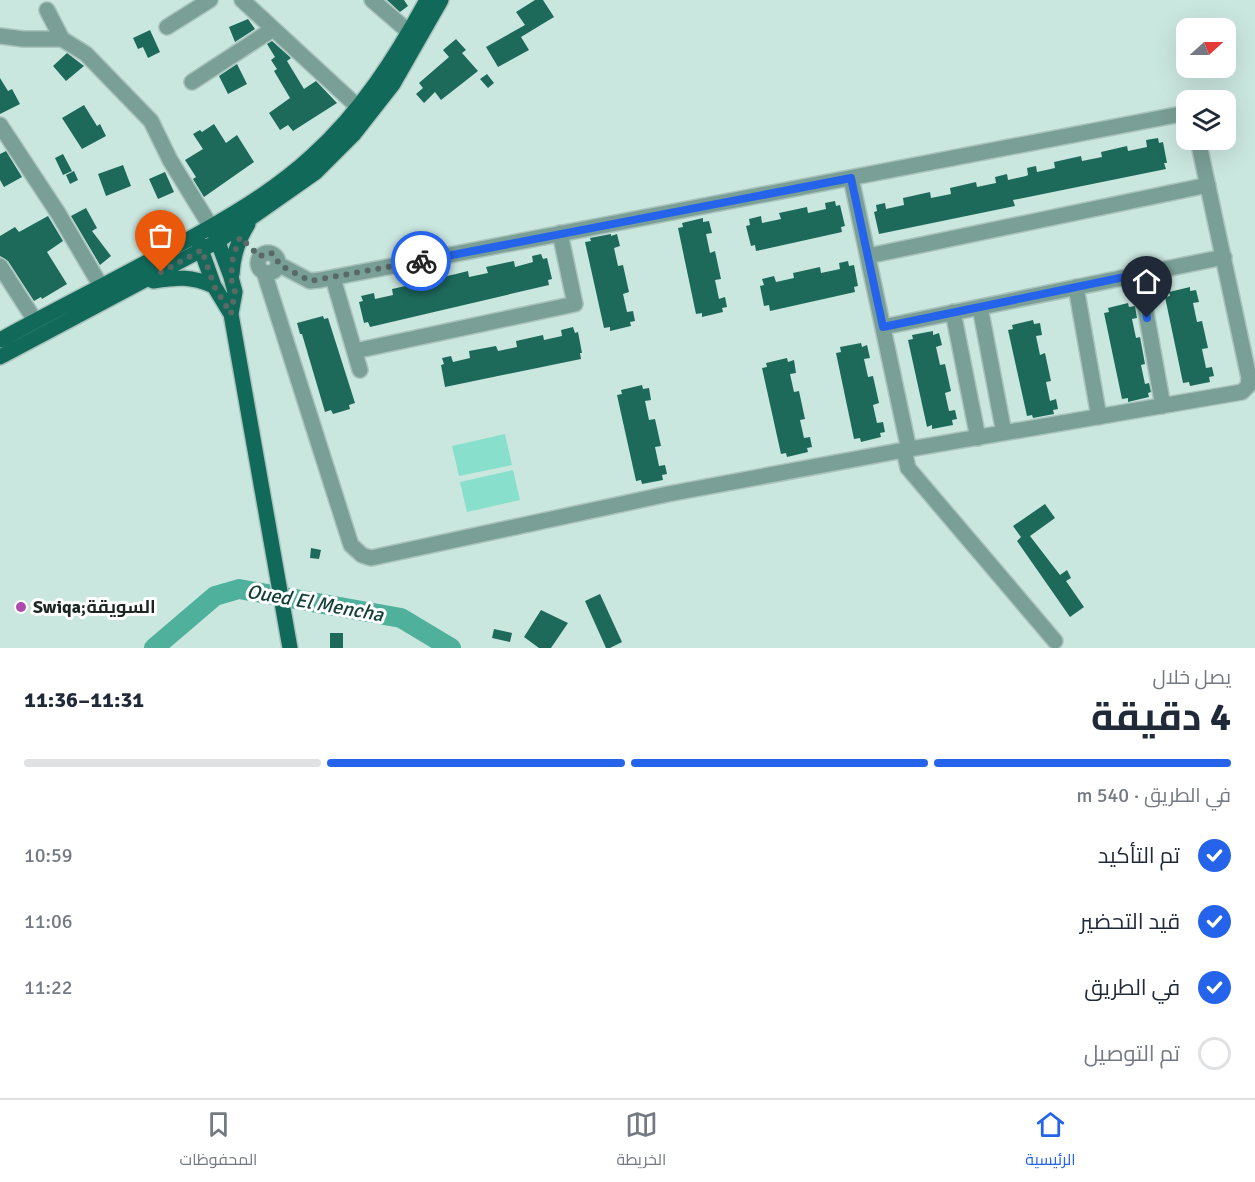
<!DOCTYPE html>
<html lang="ar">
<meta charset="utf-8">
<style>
body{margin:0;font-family:Signika,Cairo,sans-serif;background:#f2f2f3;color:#1f2937;direction:rtl;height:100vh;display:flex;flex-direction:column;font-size:22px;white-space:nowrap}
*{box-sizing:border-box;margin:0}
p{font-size:20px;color:#747a83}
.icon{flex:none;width:33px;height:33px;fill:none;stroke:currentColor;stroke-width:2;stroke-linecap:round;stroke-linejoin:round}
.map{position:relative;height:648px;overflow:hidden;direction:ltr}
.drawer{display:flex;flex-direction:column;background:#fff;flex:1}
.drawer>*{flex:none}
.needle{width:39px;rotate:69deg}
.tools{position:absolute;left:1176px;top:18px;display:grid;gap:12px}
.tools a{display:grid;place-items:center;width:60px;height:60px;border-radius:12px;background:#fff;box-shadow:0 6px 24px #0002;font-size:30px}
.pin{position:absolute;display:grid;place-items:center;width:51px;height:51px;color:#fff;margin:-62px -26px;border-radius:50% 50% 50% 0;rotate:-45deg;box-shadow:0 0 6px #0007}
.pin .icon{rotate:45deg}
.courier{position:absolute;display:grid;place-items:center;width:60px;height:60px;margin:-30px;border:4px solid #2563eb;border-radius:50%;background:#fff;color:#222;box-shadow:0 2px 8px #0007}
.summary em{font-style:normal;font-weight:700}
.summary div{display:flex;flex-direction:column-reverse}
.summary{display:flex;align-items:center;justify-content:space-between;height:102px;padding:0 24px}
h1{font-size:39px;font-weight:700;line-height:45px}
.bar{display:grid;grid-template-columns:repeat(4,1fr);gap:9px 6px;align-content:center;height:72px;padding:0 24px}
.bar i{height:8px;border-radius:4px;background:#e0e1e3}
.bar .active{background:#2563eb}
.bar p{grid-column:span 4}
ol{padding:0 24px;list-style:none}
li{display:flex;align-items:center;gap:18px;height:66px}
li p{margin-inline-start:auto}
li .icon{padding:6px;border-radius:50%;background:#2563eb;color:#fff;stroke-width:4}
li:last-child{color:#747a83}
li i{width:33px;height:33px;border:3px solid #e0e1e3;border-radius:50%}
.tab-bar{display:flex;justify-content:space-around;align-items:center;height:84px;border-top:2px solid #e0e1e3;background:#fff;font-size:16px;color:#747a83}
.tab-bar a{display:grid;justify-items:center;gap:3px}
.tab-bar .active{color:#2563eb}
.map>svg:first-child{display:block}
.green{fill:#88dfcb}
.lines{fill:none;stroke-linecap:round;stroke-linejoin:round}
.river{stroke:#4fb09b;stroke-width:20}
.building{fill:#1d6a5b}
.minor-casing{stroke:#aac4bd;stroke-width:18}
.major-casing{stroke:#aac4bd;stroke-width:18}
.minor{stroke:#7a9f96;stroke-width:15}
.major{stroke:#106959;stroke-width:15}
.done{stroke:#586a65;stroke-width:6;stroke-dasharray:0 10.8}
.route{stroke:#2563eb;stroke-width:8}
.poi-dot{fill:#ae49ae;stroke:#fff;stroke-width:2}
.labels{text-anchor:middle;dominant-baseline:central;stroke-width:6;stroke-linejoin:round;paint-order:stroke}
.poi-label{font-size:18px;font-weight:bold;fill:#1b2623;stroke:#fff;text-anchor:start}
.water-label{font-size:20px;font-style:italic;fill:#144037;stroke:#fff}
</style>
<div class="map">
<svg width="1255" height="648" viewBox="0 0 1255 648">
<rect width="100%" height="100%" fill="#cae7df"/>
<path class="green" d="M505 434 512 465 459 476 452 446Z
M513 470 520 500 467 512 460 482Z"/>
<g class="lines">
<path class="river" d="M154 648 215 596 239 589 401 618 451 648"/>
</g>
<path class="building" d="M387 0H404L408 6 400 12Z
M535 0H543L554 17 521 37 529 50 498 67 486 47 525 25 516 12Z
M248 19 255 29 235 42 229 27Z
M150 30 160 52 148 58 143 47 138 49 133 38Z
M456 39 466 50 462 53 478 71 441 100 435 92 424 103 416 94 423 88 419 83 449 57 443 50Z
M272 41 291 58 287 61 304 89 316 81 337 103 293 131 288 125 280 130 269 113 290 98 274 71 277 69 271 60 275 57 267 44Z
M67 53 84 66 66 81 53 66Z
M237 64 247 84 228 94 219 76Z
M487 74 494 83 488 88 480 79Z
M0 78 8 91 12 89 20 104 0 114Z
M84 105 97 126 100 124 106 136 82 149 62 118Z
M214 124 226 143 237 135 254 162 204 197 193 179 196 177 185 160 203 149 193 134 200 130 202 132Z
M1158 138 1159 143 1163 142 1167 163H1164L1166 169 1013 200 1015 206 879 234 874 212 877 211 876 205 885 203 886 209 904 205 903 198 930 192 931 198 951 194 950 188 976 182 977 187 996 183 995 177 1007 174 1008 180 1026 176 1028 175 1027 168 1036 166 1037 172 1055 168 1054 162 1081 156 1082 161 1102 157 1101 152 1127 146 1128 151 1147 147 1146 140Z
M6 151 22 177 4 187 0 180V154Z
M63 154 72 171 63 175 55 158Z
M123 165 131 186 106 196 98 174Z
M74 171 78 180 70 184 66 175Z
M165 172 174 192 158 199 149 179Z
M835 201 836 206 840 205 845 226 841 227 842 232 756 251 755 245 751 246 746 226 750 225 749 219 761 216 762 223 781 219 779 213 807 207 808 213 826 209 825 203Z
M86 208 97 228 92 231 111 256 100 265 71 216Z
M48 216 63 241 47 252 67 284 42 299 41 297 34 301 8 261 0 256V236L15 227 19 232Z
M703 218V222L709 221 712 233 706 234 710 253 715 251 721 279 715 280 719 299 725 297 727 307 722 308 723 312 702 317V313L696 314 678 228 683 227 682 223Z
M611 234V236L617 234 620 246 614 248 618 266 623 265 629 292 623 294 627 312 633 311 635 321 630 322 631 326 610 331V327L604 328 585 242 591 241 590 238Z
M541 254 543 259 547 258 552 279 548 280 549 285 370 327 368 322 364 323 359 302 363 301 361 296 374 293 375 299 393 295 392 289 419 283 420 289 439 284 438 278 456 274 468 271 469 277 488 273 486 267 514 261 515 267 533 262 532 256Z
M848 261 849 266 854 265 858 286 854 287 855 292 770 311 769 305 764 306 760 286 764 285 762 279 774 276 776 282 794 278 793 273 820 267 821 273 840 269 839 263Z
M1190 287V291L1196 290 1199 302 1193 303 1197 322 1202 321 1208 348 1202 349 1206 368 1212 367 1214 376 1209 377 1210 382 1190 386 1189 382 1183 383 1165 297 1170 296 1169 292Z
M1128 303 1129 307 1135 306 1137 318 1132 319 1136 338 1140 337 1145 364 1141 365 1145 384 1149 383 1151 392 1148 393 1149 397 1128 402V398L1122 399 1104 313 1109 312 1108 308Z
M323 316 324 319 328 318 355 403 349 405 350 409 333 414 331 410 325 412 302 334H300L297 323Z
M1033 320 1034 324 1040 323 1042 335 1036 336 1040 355 1045 353 1051 381 1046 382 1050 401 1056 399 1058 409 1053 410 1054 414 1033 418 1032 415 1027 416 1008 330 1013 329 1012 325Z
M573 327 575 333 578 332 582 353H580L581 359 445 387 441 365 444 364 442 358 451 356 453 362 470 358 469 351 496 346 498 351 517 347 516 341 543 335 544 340 562 336 561 330Z
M933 331V335L939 333 942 345 936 347 940 365 945 364 951 391 945 393 949 411 955 410 957 419 952 420 953 425 932 429V425L927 427 908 340 913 339 912 335Z
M861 343 862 347 867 345 870 358 864 359 868 377 873 376 879 403 873 405 877 423 883 422 885 432 880 433 881 437 861 442 860 438 854 439 836 353 841 352 840 347Z
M787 358 788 362 794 360 796 373 790 374 794 392 799 391 805 419 800 420 804 438 810 437 812 447 807 448 808 452 787 457 786 453 781 454 762 368 767 367 766 363Z
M642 385 643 389 649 388 651 400 645 401 649 420 655 419 661 446 655 447 659 466 665 465 667 474 662 475 663 480 642 484 641 480 636 481 617 395 622 394 621 390Z
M1045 504 1055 518 1030 536 1060 575 1067 570 1071 578 1066 581 1084 607 1070 617 1017 541 1021 537 1013 526Z
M311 548 321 550 319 559 310 558Z
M600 594 622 642 610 648H606L585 601Z
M541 610 568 623 551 648H539L524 637Z
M494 629 512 633 510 642 492 638Z
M330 633H343V648H330Z"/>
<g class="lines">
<g class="minor-casing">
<path id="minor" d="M242 0 358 107
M372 0 409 32
M47 10 62 39
M167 27 210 0
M0 36 23 39H62L86 54 151 121 170 160 211 227
M192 82 273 29
M0 125 58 213 102 288
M851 178 909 450
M258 263a10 10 0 1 1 20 0a10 10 0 1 1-20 0Z
M868 256 1208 185
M278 264 310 281 320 280 1176 115 1186 116
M0 266 36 322
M264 272 351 545 362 555 371 558 668 494 904 450 1242 392 1248 386 1249 378 1198 140
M1139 274 1163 406
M333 278 360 370
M1076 287 1099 417
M980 307 1004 433
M953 312 978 438
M883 327 1224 257
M355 351 575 304 560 233
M904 450 908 468 1055 641"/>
</g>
<g class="major-casing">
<path id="major" d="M215 234 231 277 235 292 231 314 290 648
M198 241 214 286 231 314
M232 274C233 255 238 240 248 224
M153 281C178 277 191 276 214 286
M0 340C60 307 121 277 180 244 226 219 273 192 312 156 361 112 396 57 427 0
M0 357 218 241 316 172 353 135 393 84 441 0"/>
</g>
<use href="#minor" class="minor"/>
<use href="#major" class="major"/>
</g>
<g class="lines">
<path class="done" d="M161 272 202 250 214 286 231 314 235 292 231 278 233 257 240 237 260 257C267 249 278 253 278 264L310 281 421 261"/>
<path class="route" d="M421 261 851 178 883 327 1139 274 1147 318"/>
</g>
<circle class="poi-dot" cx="21" cy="607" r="6"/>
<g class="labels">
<g class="poi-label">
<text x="33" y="607">Swiqa;السويقة</text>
</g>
<g class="water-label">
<text transform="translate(315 603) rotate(10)">Oued El Mencha</text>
</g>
</g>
</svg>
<div class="tools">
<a><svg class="needle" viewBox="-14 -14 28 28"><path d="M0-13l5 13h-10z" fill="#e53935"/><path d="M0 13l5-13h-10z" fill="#747a83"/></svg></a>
<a><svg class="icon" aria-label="layers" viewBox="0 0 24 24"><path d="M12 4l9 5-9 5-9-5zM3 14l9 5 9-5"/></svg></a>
</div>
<div class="pin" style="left:161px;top:272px;background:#ea580c"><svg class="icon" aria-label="bag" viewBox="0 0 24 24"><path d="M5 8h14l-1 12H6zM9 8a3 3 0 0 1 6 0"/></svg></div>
<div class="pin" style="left:1147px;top:318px;background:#1f2937"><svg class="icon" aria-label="home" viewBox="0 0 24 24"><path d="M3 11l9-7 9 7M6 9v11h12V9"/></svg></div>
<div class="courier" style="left:421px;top:261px"><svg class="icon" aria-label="bike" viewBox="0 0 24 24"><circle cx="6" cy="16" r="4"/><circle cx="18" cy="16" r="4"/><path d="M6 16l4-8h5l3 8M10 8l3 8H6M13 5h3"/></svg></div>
</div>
<section class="drawer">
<div class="summary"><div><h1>4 دقيقة</h1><p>يصل خلال</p></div><em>11:31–11:36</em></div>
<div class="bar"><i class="active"></i><i class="active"></i><i class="active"></i><i></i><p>في الطريق · 540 m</p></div>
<ol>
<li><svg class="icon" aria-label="check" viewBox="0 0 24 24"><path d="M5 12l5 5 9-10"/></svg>تم التأكيد<p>10:59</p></li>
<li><svg class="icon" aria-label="check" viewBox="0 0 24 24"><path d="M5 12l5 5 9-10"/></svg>قيد التحضير<p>11:06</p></li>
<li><svg class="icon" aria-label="check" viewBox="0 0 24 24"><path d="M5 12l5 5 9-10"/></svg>في الطريق<p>11:22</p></li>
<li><i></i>تم التوصيل</li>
</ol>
</section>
<nav class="tab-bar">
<a class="active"><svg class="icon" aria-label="home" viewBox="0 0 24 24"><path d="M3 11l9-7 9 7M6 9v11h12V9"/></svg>الرئيسية</a>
<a><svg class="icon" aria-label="map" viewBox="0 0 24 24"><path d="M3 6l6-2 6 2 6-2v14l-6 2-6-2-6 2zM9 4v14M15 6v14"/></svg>الخريطة</a>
<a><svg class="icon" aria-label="saved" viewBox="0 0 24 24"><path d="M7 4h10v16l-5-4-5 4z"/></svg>المحفوظات</a>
</nav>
